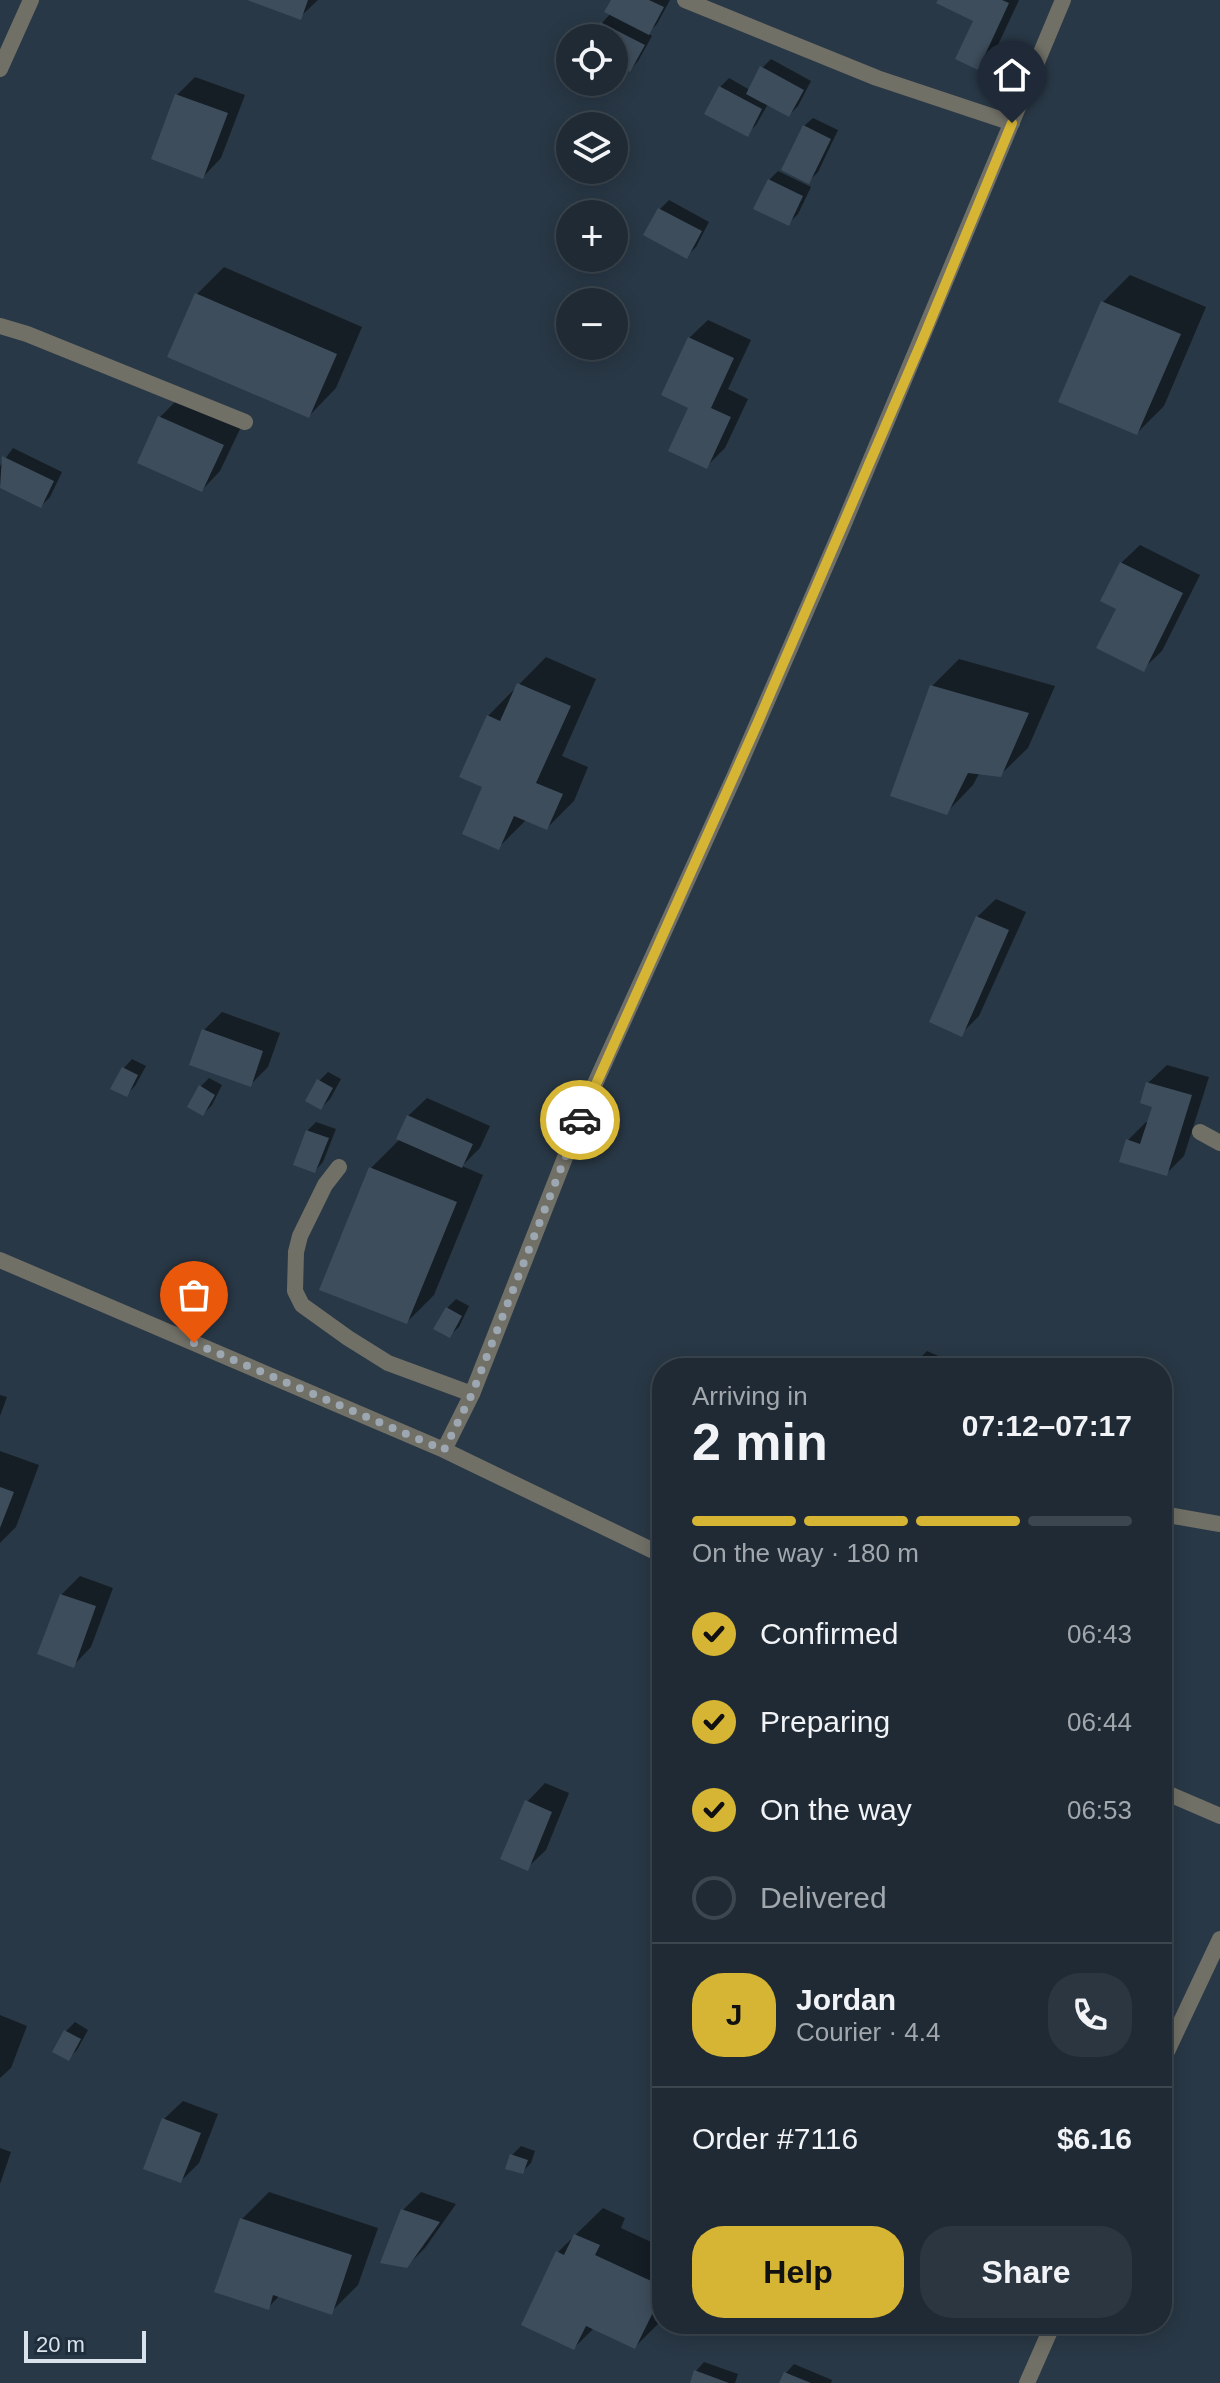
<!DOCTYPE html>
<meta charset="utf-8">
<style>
body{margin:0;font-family:Helvetica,sans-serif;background:#2c3640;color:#f1f3f6;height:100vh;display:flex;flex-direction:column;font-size:30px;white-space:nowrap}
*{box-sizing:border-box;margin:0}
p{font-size:26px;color:#a1a7ac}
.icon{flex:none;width:44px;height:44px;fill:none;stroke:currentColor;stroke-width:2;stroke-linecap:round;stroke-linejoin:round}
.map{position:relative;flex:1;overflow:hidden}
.details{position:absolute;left:652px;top:1358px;width:520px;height:976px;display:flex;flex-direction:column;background:#1f2a34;border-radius:32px;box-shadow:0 4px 20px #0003,0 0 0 2px #3c464f}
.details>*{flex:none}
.fabs{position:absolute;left:556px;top:24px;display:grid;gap:16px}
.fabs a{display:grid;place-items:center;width:72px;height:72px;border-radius:50%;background:#1f2a34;box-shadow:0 4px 20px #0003,0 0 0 2px #3c464f;font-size:40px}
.scale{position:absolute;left:24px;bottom:20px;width:122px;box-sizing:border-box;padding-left:8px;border:4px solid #dae3ec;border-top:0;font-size:22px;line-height:28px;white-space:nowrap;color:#dae3ec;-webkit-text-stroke:6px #1f2e3c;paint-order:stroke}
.pin{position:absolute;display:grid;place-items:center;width:68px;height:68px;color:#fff;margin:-82px -34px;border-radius:50% 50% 50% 0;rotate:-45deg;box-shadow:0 0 8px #0007}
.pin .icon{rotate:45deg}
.courier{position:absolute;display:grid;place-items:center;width:80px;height:80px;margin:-40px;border:6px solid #d6b534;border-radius:50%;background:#fff;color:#222;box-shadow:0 2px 10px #0007}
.summary em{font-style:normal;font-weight:800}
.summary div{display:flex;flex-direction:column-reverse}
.summary{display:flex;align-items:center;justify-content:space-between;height:136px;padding:0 40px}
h1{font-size:52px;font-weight:800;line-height:60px}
.bar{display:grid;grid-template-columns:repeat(4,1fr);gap:12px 8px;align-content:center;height:96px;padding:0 40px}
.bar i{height:10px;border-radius:6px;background:#3c464f}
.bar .current{background:#d6b534}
.bar p{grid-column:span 4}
.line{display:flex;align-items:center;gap:20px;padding:0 40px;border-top:2px solid #3c464f}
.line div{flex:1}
.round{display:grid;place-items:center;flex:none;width:84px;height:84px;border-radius:32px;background:#2c3640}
ol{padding:0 40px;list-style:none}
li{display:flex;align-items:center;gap:24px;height:88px}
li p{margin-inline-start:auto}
li .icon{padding:8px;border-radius:50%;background:#d6b534;color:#111;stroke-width:4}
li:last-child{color:#a1a7ac}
li i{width:44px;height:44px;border:4px solid #3c464f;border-radius:50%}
.button{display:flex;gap:16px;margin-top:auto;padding:16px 40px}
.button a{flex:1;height:92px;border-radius:32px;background:#d6b534;color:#111;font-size:32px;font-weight:800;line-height:92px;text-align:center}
.button a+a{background:#2c3640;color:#f1f3f6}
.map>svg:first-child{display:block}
.shadow{fill:#0007}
.building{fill:#3e4d5c}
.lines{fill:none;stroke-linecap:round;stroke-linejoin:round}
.minor{stroke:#717067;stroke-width:16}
.done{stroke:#9ca7b2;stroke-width:8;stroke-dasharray:0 14.4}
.route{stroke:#d6b534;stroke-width:10}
</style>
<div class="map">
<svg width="1220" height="2383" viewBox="0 0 1220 2383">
<rect width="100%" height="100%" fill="#293846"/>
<path class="shadow" d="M251 0H318L300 17Z
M613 0H670L657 24 648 33 652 36 638 61 630 70 614 62V38H594L602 23 611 13Z
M940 0H1019L996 49 977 67 976 20Z
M771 59 811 81 798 106 789 115 768 104 756 125 747 134 720 87 729 78 750 90 762 68Z
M195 77 245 95 221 158 203 177 177 95Z
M813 118 838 130 818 172 809 181 804 126Z
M778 171 811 187 798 214 789 223 769 180Z
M669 200 709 222 696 247 687 256 646 234 660 209Z
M224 267 362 327 336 388 309 416 197 294Z
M1130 275 1206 307 1164 406 1137 433 1060 401 1103 302Z
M708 320 751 340 728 389 748 399 725 448 707 466 689 338Z
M178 399 241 427 220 471 202 490 160 417Z
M13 448 62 472 50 497 41 506 0 486V466Z
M1140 545 1200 575 1162 651 1143 669 1118 608 1121 563Z
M546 657 596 679 562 756 588 767 574 801 547 828 527 819 499 847 485 786 488 716Z
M959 659 1055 686 1028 748 1000 775 980 772 973 785 946 813 932 686Z
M996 899 1026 912 979 1016 961 1034 977 917Z
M222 1012 280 1033 268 1067 250 1085 204 1030Z
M132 1059 146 1066 135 1086 126 1095 124 1068Z
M1167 1065 1209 1077 1184 1156 1166 1174 1128 1140 1146 1122 1149 1123 1154 1106 1148 1083Z
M328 1072 341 1079 330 1099 321 1108 319 1081Z
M209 1078 222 1085 212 1105 203 1114 200 1087Z
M427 1098 490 1126 480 1148 462 1166 483 1175 434 1295 407 1322 371 1168 400 1139 408 1116Z
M316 1122 336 1129 323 1162 315 1171 307 1131Z
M456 1299 469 1306 459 1327 450 1335 447 1308Z
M927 1351 966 1368H910Z
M0 1395 7 1397 0 1416Z
M0 1451 39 1465 16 1527 0 1543Z
M80 1576 113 1588 91 1647 73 1666 61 1595Z
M545 1783 569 1793 546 1850 527 1868V1802Z
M0 2015 27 2026 11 2068 0 2078Z
M75 2022 88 2030 77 2050 69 2058 66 2031Z
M183 2101 218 2114 199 2163 181 2181 164 2119Z
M521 2146 535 2151 531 2163 522 2172 512 2155Z
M0 2148 11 2152 0 2184Z
M269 2192 378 2228 358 2285 331 2312 280 2295 268 2308 242 2219Z
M421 2192 456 2204 425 2248 407 2266 403 2210Z
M603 2208 625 2218 621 2228 662 2247V2320L635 2347 594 2328 574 2348 558 2252Z
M704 2362 738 2374 735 2383H692L696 2371Z
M794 2364 832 2380 831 2383H781L786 2373Z"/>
<path class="building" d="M247 0H308L301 20Z
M611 0H649L664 7 649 35 604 12Z
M938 0H1002L1009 3 978 70 955 59 973 21 936 3Z
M600 22 645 45 630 72 614 64V38H591Z
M760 66 804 90 789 117 746 94Z
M719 86 762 109 748 137 704 114Z
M175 94 228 113 203 179 151 159Z
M803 125 831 139 809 184 781 170Z
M768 179 803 196 789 226 753 209Z
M658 208 702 231 687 259 643 235Z
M195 293 337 354 309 418 167 357Z
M1101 301 1181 334 1137 435 1058 402Z
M688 337 734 358 711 408 731 417 707 469 668 451 688 408 661 395Z
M158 416 224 445 202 492 137 463Z
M2 456 54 481 41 508 0 488Z
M1120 562 1183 593 1144 672 1096 648 1116 609 1100 601Z
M517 683 571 706 536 783 563 794 547 830 514 816 499 850 462 834 482 787 459 777 487 715 500 721Z
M930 685 1029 713 1001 777 968 773 947 815 890 796Z
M976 916 1009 930 962 1037 929 1022Z
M202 1029 263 1051 251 1087 189 1065Z
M122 1067 138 1075 127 1097 110 1089Z
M317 1079 333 1088 321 1110 305 1101Z
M1146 1082 1192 1095 1167 1176 1119 1162 1126 1139 1140 1144 1152 1107 1140 1103Z
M199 1085 215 1095 203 1116 187 1107Z
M407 1115 473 1144 462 1168 396 1139Z
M306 1130 329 1138 315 1173 293 1165Z
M369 1167 457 1202 407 1324 319 1290Z
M446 1307 462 1316 450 1338 433 1329Z
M0 1487 14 1492 0 1528Z
M60 1594 96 1606 74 1668 37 1654Z
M525 1800 552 1812 528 1871 500 1859Z
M64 2030 81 2039 69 2061 52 2052Z
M162 2118 201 2133 181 2183 143 2169Z
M510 2154 528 2160 523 2174 505 2169Z
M401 2209 440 2222 407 2268 380 2263Z
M240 2218 352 2255 332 2315 273 2295 269 2310 214 2292Z
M574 2234 600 2245 595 2255 662 2286V2294L635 2349 586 2326 574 2350 521 2325 556 2251 564 2255Z
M694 2370 729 2383H690Z
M784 2372 811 2383H779Z"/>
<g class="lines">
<path class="minor" d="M685 0 877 78 1012 123
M0 69 31 0
M0 326 27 334 245 422
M1200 1132 1220 1143
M339 1167 325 1185 300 1236 296 1252 295 1291 302 1305 348 1338 388 1363 472 1394
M0 1260 444 1450 662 1555
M444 1450 472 1394 588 1099 735 775 840 533 1063 0
M1162 1514 1220 1524
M1162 1791 1220 1816
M1162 2062 1220 1939
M1027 2383 1053 2324"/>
</g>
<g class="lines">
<path class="done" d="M194 1343 444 1450 472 1394 580 1120"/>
<path class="route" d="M580 1120 758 722 922 341 1012 123"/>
</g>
</svg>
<div class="fabs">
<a><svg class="icon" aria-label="locate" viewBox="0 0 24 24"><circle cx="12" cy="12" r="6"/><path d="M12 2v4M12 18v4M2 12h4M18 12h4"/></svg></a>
<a><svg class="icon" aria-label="layers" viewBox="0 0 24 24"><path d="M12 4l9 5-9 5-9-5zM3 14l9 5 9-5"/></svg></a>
<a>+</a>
<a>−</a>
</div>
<div class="scale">20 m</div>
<div class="pin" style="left:194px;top:1343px;background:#ea580c"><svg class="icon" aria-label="bag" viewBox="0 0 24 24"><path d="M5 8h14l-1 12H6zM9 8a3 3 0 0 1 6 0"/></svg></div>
<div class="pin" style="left:1012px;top:123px;background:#1f2937"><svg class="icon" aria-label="home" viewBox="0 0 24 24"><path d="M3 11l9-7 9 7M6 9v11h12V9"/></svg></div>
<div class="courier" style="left:580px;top:1120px"><svg class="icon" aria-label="car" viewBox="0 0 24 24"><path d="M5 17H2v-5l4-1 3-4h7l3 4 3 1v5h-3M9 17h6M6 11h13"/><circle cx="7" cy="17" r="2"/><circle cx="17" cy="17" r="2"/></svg></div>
<section class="details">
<div class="summary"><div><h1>2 min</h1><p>Arriving in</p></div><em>07:12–07:17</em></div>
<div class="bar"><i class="current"></i><i class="current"></i><i class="current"></i><i></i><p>On the way · 180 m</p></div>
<ol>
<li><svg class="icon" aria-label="check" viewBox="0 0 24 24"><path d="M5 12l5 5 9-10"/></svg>Confirmed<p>06:43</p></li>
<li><svg class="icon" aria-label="check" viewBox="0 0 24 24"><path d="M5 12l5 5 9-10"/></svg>Preparing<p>06:44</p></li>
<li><svg class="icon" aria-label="check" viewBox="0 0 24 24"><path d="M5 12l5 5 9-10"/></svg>On the way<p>06:53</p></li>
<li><i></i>Delivered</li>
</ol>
<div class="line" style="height:144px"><b class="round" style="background:#d6b534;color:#111">J</b><div><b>Jordan</b><p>Courier · 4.4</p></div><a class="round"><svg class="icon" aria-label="phone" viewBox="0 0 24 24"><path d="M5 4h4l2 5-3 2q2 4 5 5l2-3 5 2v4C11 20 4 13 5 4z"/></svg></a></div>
<div class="line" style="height:104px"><div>Order #7116</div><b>$6.16</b></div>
<div class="button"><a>Help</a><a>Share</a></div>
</section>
</div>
